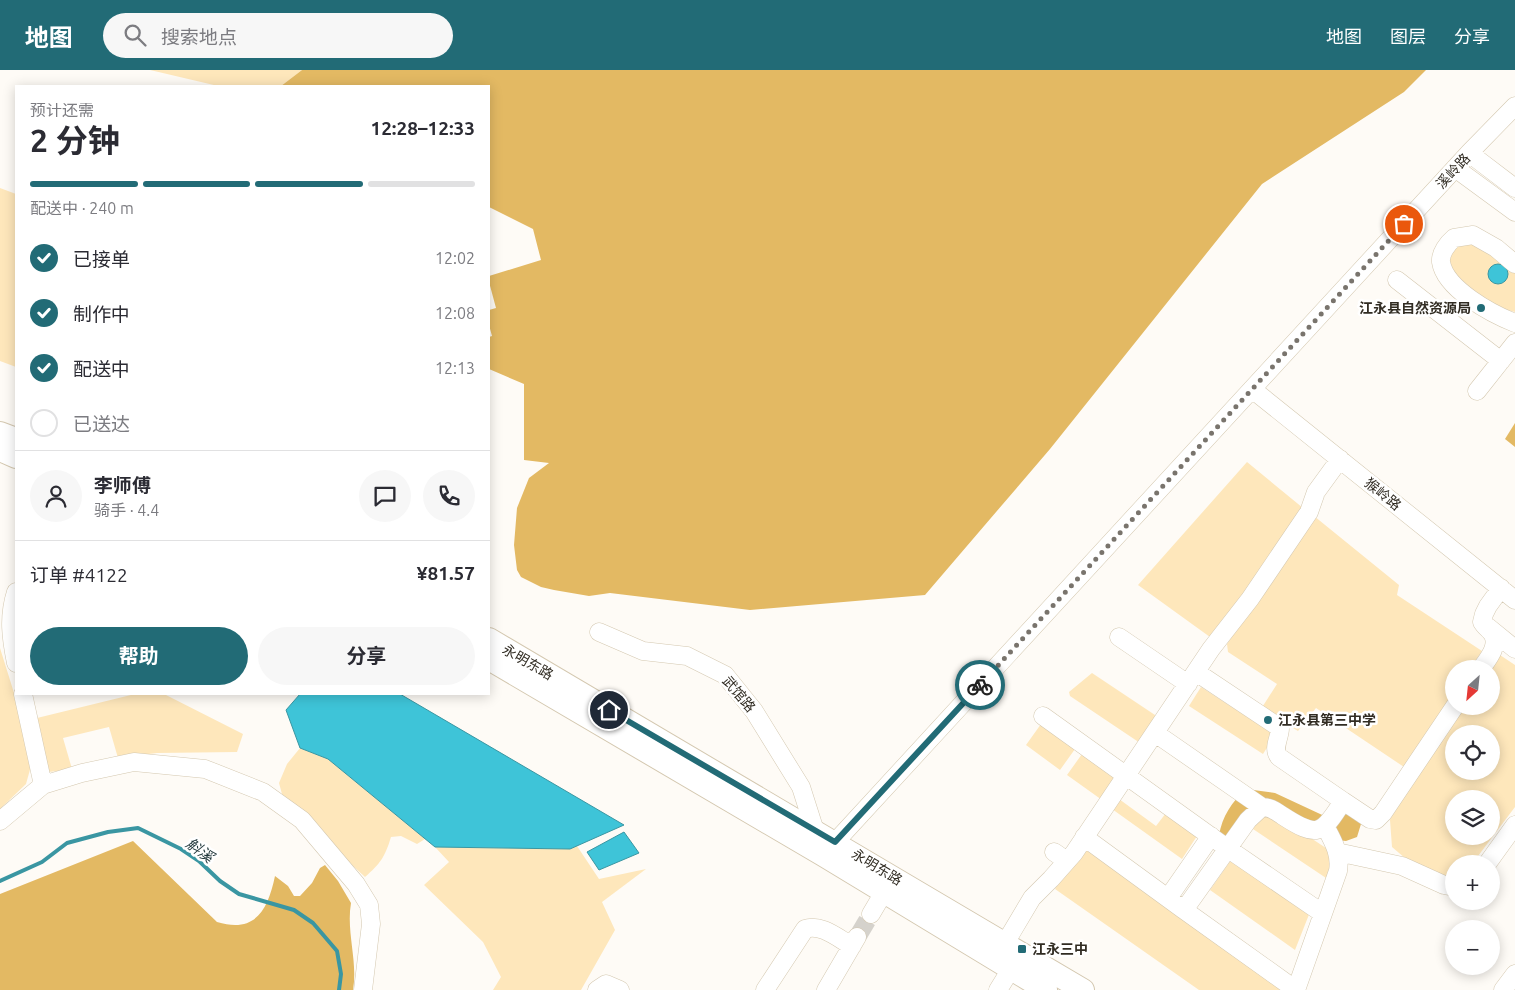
<!DOCTYPE html>
<html lang="zh">
<meta charset="utf-8">
<style>
body{margin:0;font-family:Ubuntu,"Noto Sans SC",sans-serif;background:#f7f7f7;color:#2b2b33;height:100vh;display:flex;flex-direction:column;font-size:19px;white-space:nowrap}
*{box-sizing:border-box;margin:0}
p{font-size:16px;color:#7c7c81}
.icon{flex:none;width:28px;height:28px;fill:none;stroke:currentColor;stroke-width:2;stroke-linecap:round;stroke-linejoin:round}
.map{position:relative;flex:1;overflow:hidden}
.side{position:absolute;left:15px;top:15px;width:475px;height:610px;display:flex;flex-direction:column;background:#fff;border-radius:0px;box-shadow:0 2px 12px #0003}
.side>*{flex:none}
.needle{width:32px;rotate:207deg}
.buttons{position:absolute;left:1445px;top:590px;display:grid;gap:10px}
.buttons a{display:grid;place-items:center;width:55px;height:55px;border-radius:50%;background:#fff;box-shadow:0 2px 12px #0003;font-size:25px}
.pin{position:absolute;display:grid;place-items:center;width:42px;height:42px;color:#fff;margin:-21px;border:2px solid #fff;border-radius:50%;box-shadow:0 1px 5px #0007}
.courier{position:absolute;display:grid;place-items:center;width:50px;height:50px;margin:-25px;border:4px solid #226b76;border-radius:50%;background:#fff;color:#222;box-shadow:0 1px 6px #0007}
.headline em{font-style:normal;font-weight:700}
.headline div{display:flex;flex-direction:column-reverse}
.headline{display:flex;align-items:center;justify-content:space-between;height:85px;padding:0 15px}
h1{font-size:32px;font-weight:700;line-height:38px}
.bar{display:grid;grid-template-columns:repeat(4,1fr);gap:8px 5px;align-content:center;height:60px;padding:0 15px}
.bar i{height:6px;border-radius:4px;background:#e1e1e2}
.bar .selected{background:#226b76}
.bar p{grid-column:span 4}
.line{display:flex;align-items:center;gap:12px;padding:0 15px;border-top:1px solid #e1e1e2}
.line div{flex:1}
.round{display:grid;place-items:center;flex:none;width:52px;height:52px;border-radius:26px;background:#f7f7f7}
ol{padding:0 15px;list-style:none}
li{display:flex;align-items:center;gap:15px;height:55px}
li p{margin-inline-start:auto}
li .icon{padding:5px;border-radius:50%;background:#226b76;color:#fff;stroke-width:4}
li:last-child{color:#7c7c81}
li i{width:28px;height:28px;border:2px solid #e1e1e2;border-radius:50%}
.cta{display:flex;gap:10px;margin-top:auto;padding:10px 15px}
.cta a{flex:1;height:58px;border-radius:30px;background:#226b76;color:#fff;font-size:20px;font-weight:700;line-height:58px;text-align:center}
.cta a+a{background:#f7f7f7;color:#2b2b33}
header{display:flex;align-items:center;gap:30px;box-sizing:border-box;height:70px;padding:0 25px;background:#226b76;color:#fff}
header strong{font-size:24px}
nav{display:flex;gap:28px;margin-inline-start:auto;font-size:18px}
.search{width:350px;height:45px;background:#f7f7f7;display:flex;align-items:center;gap:12px;box-sizing:border-box;padding:0 18px;border-radius:28px;color:#7c7c81;font-size:19px}
.map>svg:first-child{display:block}
.green{fill:#fee7bb;fill-rule:evenodd}
.forest{fill:#e3b963}
.water{fill:#3ec4d8;stroke:#3a96a2}
.lines{fill:none;stroke-linecap:round;stroke-linejoin:round}
.stream{stroke:#3a96a2;stroke-width:4}
.minor-tunnel{stroke:#d5d2cc;stroke-width:18;stroke-dasharray:18 9;stroke-linecap:butt}
.minor-casing{stroke:#d4c8b0;stroke-width:19}
.major-casing{stroke:#d4c8b0;stroke-width:24}
.minor{stroke:#fff;stroke-width:18}
.major{stroke:#fff;stroke-width:22}
.done{stroke:#79746d;stroke-width:5;stroke-dasharray:0 9}
.route{stroke:#226b76;stroke-width:6}
.poi-dot{fill:#226b76;stroke:#fff;stroke-width:2}
.labels{text-anchor:middle;dominant-baseline:central;stroke-width:5;stroke-linejoin:round;paint-order:stroke}
.street-label{font-size:14px;fill:#312c23;stroke:#fff}
.poi-label{font-size:14px;font-weight:bold;fill:#312c23;stroke:#fff;text-anchor:start}
.water-label{font-size:15px;font-style:italic;fill:#21373b;stroke:#fff}
</style>
<header>
<strong>地图</strong>
<div class="search"><svg class="icon" aria-label="search" viewBox="0 0 24 24"><circle cx="10" cy="10" r="6"/><path d="M15 15l6 6"/></svg>搜索地点</div>
<nav><a>地图</a><a>图层</a><a>分享</a></nav>
</header>
<div class="map">
<svg width="1515" height="920" viewBox="0 0 1515 920">
<rect width="100%" height="100%" fill="#fefbf6"/>
<path class="green" d="M150 0H302L281 16H218Z
M0 118 16 124V297L0 291Z
M1458 173H1475L1515 201V242L1496 237 1457 209 1449 193 1450 185Z
M1247 392 1303 438 1216 566 1210 567 1138 515Z
M1314 446 1399 515 1397 525 1482 581 1470 599H1454V623L1404 697 1316 638 1298 661 1261 639 1277 614 1228 582 1227 574Z
M0 578 29 671 31 696 26 714 0 739Z
M1500 585 1515 595V737L1472 794H1454V807L1431 806 1412 794 1392 777 1390 750 1394 732 1463 636H1491V599ZM1454 664H1491V701H1454ZM1454 729H1491V766H1454Z
M1092 603 1161 649 1140 673 1070 626 1069 622Z
M1201 617 1275 665 1263 684 1189 636Z
M135 624H164L243 664 237 682 157 683 118 688 109 657 63 668 72 699 49 702 37 648Z
M1041 654 1075 679 1060 700 1026 675Z
M300 678 328 689 425 769 417 774 401 766 391 767C385 787 380 794 365 807L339 783 300 740 282 724 279 713 287 694Z
M1082 684 1116 709 1102 730 1067 705Z
M1119 729 1156 756 1166 743 1197 766 1182 789 1112 739Z
M1267 739 1332 782 1329 810 1253 759Z
M1089 771 1285 920H1199L1055 819Z
M577 776 599 809 646 799 602 832 615 860 581 920H493L501 907 483 872 424 815 449 792 435 777 570 779Z
M1233 787 1310 842 1295 880 1210 820Z"/>
<path class="forest" d="M302 0H1426L1404 22 1262 114 1050 379 925 525 750 540 610 523 589 526 554 520 541 517 521 507 517 500 514 475 517 438 529 408 549 393 524 390V314L489 299V267L492 266 489 255V240L496 238 489 212V206L541 190 533 159 489 137V16H281Z
M1515 353V377L1505 369Z
M1246 719 1275 723 1333 750 1342 739 1361 754 1357 767 1346 771 1325 769 1266 734 1227 769 1219 766C1222 746 1232 732 1246 719Z
M133 771 217 852C256 864 268 839 275 806L288 816 294 826H300L312 813 320 798 325 795 338 811 351 833C346 862 358 891 353 920H0V824Z"/>
<path class="water" d="M1488 204a10 10 0 1 1 20 0a10 10 0 1 1-20 0Z
M300 624H400L624 755 570 779 435 777 328 689 300 678 286 640Z
M624 762 639 783 599 800 587 782Z"/>
<g class="lines">
<path class="stream" d="M0 811 42 792 67 773 108 762 138 758 181 779 199 791 220 811 239 824 294 840 313 853 337 881 341 904 339 920"/>
<path class="minor-tunnel" d="M858 866 871 844"/>
<g class="minor-casing">
<path id="minor" d="M1469 83 1515 118
M1455 98 1515 142
M1515 194 1496 178 1473 165 1454 168C1448 173 1440 183 1441 192 1445 219 1492 244 1515 253
M1397 210 1501 291
M1252 319 1515 530
M1477 321 1515 273
M16 522C8 547 11 568 16 593
M1488 557 1515 579
M599 562 643 581 687 586 725 605 754 641 801 717 815 761
M1119 567 1188 614
M1481 599C1487 590 1499 577 1493 565 1491 561 1485 557 1482 552L1484 544 1488 536 1501 518
M1196 602 1280 658C1280 668 1272 678 1279 687L1343 731
M1043 646 1227 778 1322 843
M1155 663 1262 737
M43 715 82 703 134 692 205 699 263 722 302 750 356 814 369 835 371 854 363 920
M0 751 43 715 23 624
M1084 767 1184 840 1248 750 1262 737C1271 737 1275 741 1283 746 1317 768 1322 765 1343 731L1370 749 1376 750 1383 743 1455 636
M827 781 1469 83 1515 36
M1054 782 1067 791
M1337 782 1402 796 1444 815 1454 817
M1487 794 1515 755
M1168 828 1211 766
M1184 840 1289 915 1296 918
M871 844 884 822
M998 885 1032 828 1051 809 1074 783 1211 579 1250 529 1309 442 1316 422 1340 389
M597 920 606 914 620 920
M765 920 805 859C821 853 839 869 852 876
M826 920 857 867
M998 920 1011 899
M1296 920 1338 801C1341 784 1333 771 1325 756
M1503 920 1515 904"/>
</g>
<g class="major-casing">
<path id="major" d="M0 363 16 369
M0 380 16 387
M489 569 1083 920
M489 589 823 785 1046 920"/>
</g>
<use href="#minor" class="minor"/>
<use href="#major" class="major"/>
</g>
<g class="lines">
<path class="done" d="M980 615 1404 154"/>
<path class="route" d="M609 640 835 772 980 615"/>
</g>
<g class="poi-dot">
<circle cx="1481" cy="238" r="5"/>
<circle cx="1268" cy="650" r="5"/>
<rect x="1017" y="874" width="10" height="10" rx="2.5"/>
</g>
<g class="labels">
<g class="street-label">
<text transform="translate(1453 101) rotate(-47)">溪岭路</text>
<text transform="translate(1383 424) rotate(39)">猴岭路</text>
<text transform="translate(528 592) rotate(30)">永明东路</text>
<text transform="translate(739 624) rotate(50)">武馆路</text>
<text transform="translate(877 797) rotate(31)">永明东路</text>
</g>
<g class="poi-label">
<text x="1471" y="238" text-anchor="end">江永县自然资源局</text>
<text x="1278" y="650">江永县第三中学</text>
<text x="1032" y="879">江永三中</text>
</g>
<g class="water-label">
<text transform="translate(200 780) rotate(36)">斛溪</text>
</g>
</g>
</svg>
<div class="buttons">
<a><svg class="needle" viewBox="-14 -14 28 28"><path d="M0-13l5 13h-10z" fill="#e53935"/><path d="M0 13l5-13h-10z" fill="#7c7c81"/></svg></a>
<a><svg class="icon" aria-label="locate" viewBox="0 0 24 24"><circle cx="12" cy="12" r="6"/><path d="M12 2v4M12 18v4M2 12h4M18 12h4"/></svg></a>
<a><svg class="icon" aria-label="layers" viewBox="0 0 24 24"><path d="M12 4l9 5-9 5-9-5zM3 14l9 5 9-5"/></svg></a>
<a>+</a>
<a>−</a>
</div>
<div class="pin" style="left:1404px;top:154px;background:#ea580c"><svg class="icon" aria-label="bag" viewBox="0 0 24 24"><path d="M5 8h14l-1 12H6zM9 8a3 3 0 0 1 6 0"/></svg></div>
<div class="pin" style="left:609px;top:640px;background:#1f2937"><svg class="icon" aria-label="home" viewBox="0 0 24 24"><path d="M3 11l9-7 9 7M6 9v11h12V9"/></svg></div>
<div class="courier" style="left:980px;top:615px"><svg class="icon" aria-label="bike" viewBox="0 0 24 24"><circle cx="6" cy="16" r="4"/><circle cx="18" cy="16" r="4"/><path d="M6 16l4-8h5l3 8M10 8l3 8H6M13 5h3"/></svg></div>
<section class="side">
<div class="headline"><div><h1>2 分钟</h1><p>预计还需</p></div><em>12:28–12:33</em></div>
<div class="bar"><i class="selected"></i><i class="selected"></i><i class="selected"></i><i></i><p>配送中 · 240 m</p></div>
<ol>
<li><svg class="icon" aria-label="check" viewBox="0 0 24 24"><path d="M5 12l5 5 9-10"/></svg>已接单<p>12:02</p></li>
<li><svg class="icon" aria-label="check" viewBox="0 0 24 24"><path d="M5 12l5 5 9-10"/></svg>制作中<p>12:08</p></li>
<li><svg class="icon" aria-label="check" viewBox="0 0 24 24"><path d="M5 12l5 5 9-10"/></svg>配送中<p>12:13</p></li>
<li><i></i>已送达</li>
</ol>
<div class="line" style="height:90px"><a class="round"><svg class="icon" aria-label="person" viewBox="0 0 24 24"><circle cx="12" cy="8" r="4"/><path d="M4 21q1-7 8-7t8 7"/></svg></a><div><b>李师傅</b><p>骑手 · 4.4</p></div><a class="round"><svg class="icon" aria-label="chat" viewBox="0 0 24 24"><path d="M4 5h16v11H9l-5 4z"/></svg></a><a class="round"><svg class="icon" aria-label="phone" viewBox="0 0 24 24"><path d="M5 4h4l2 5-3 2q2 4 5 5l2-3 5 2v4C11 20 4 13 5 4z"/></svg></a></div>
<div class="line" style="height:65px"><div>订单 #4122</div><b>¥81.57</b></div>
<div class="cta"><a>帮助</a><a>分享</a></div>
</section>
</div>
